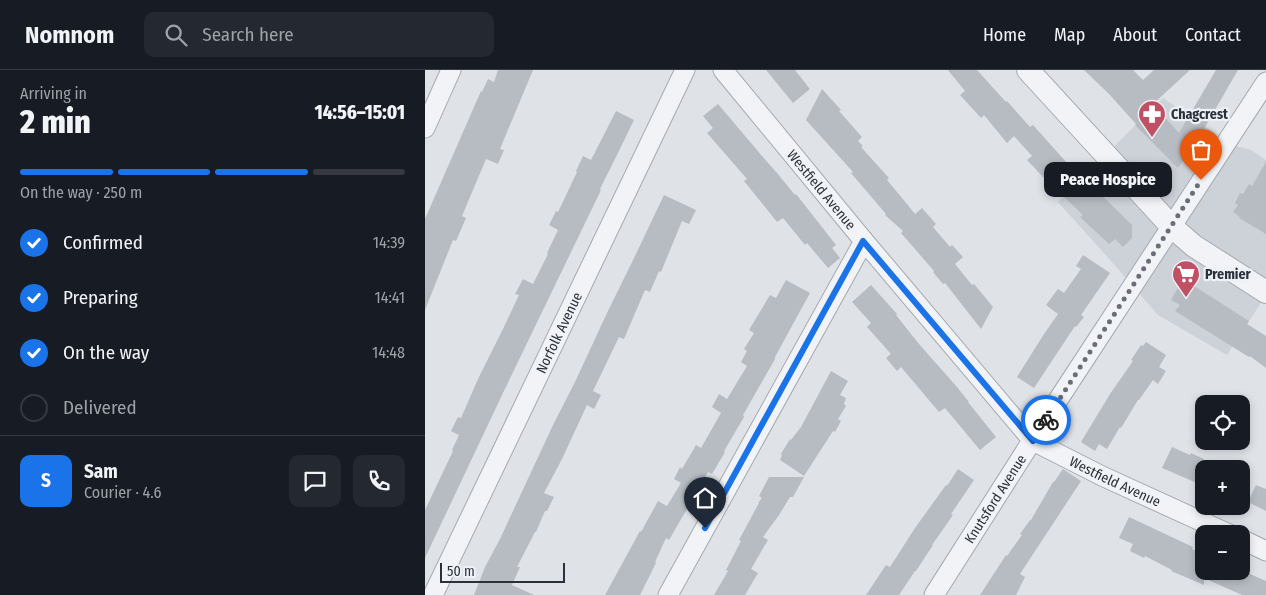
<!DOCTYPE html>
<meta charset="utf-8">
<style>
body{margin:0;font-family:"Fira Sans Condensed",sans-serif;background:#242831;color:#f1f3f6;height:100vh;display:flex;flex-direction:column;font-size:19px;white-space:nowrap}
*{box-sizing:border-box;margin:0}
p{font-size:16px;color:#9ea1a6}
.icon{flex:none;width:28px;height:28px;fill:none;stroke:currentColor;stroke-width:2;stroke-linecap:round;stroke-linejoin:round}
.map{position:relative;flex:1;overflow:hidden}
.side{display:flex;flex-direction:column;background:#171b24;width:425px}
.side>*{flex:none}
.controls{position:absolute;left:770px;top:325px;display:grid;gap:10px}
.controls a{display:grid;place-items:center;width:55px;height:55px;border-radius:10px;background:#171b24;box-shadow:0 2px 8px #0003;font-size:25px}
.scale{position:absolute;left:15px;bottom:12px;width:125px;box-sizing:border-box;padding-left:5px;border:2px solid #2a313c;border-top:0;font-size:14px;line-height:18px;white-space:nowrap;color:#2a313c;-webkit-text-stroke:4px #eef1f5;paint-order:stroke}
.pin{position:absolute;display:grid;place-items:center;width:42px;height:42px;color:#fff;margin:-51px -21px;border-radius:50% 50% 50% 0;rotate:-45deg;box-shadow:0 0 5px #0007}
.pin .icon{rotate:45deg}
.courier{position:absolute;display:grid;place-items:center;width:50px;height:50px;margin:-25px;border:4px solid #1a73e8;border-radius:50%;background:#fff;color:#222;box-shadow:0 1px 6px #0007}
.bubble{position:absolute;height:35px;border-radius:10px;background:#171b24;box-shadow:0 2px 8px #0003;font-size:16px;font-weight:800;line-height:35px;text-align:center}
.head em{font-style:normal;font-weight:800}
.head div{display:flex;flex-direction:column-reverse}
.head{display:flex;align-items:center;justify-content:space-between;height:85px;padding:0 20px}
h1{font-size:32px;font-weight:800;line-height:38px}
.bar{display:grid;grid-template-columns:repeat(4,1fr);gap:8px 5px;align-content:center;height:60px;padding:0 20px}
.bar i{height:6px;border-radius:4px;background:#363941}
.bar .current{background:#1a73e8}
.bar p{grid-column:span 4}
.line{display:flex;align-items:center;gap:12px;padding:0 20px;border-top:1px solid #363941}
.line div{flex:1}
.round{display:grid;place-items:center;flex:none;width:52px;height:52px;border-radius:10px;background:#242831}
ol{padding:0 20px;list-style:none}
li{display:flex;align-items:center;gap:15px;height:55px}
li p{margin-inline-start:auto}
li .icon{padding:5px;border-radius:50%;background:#1a73e8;color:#fff;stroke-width:4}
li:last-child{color:#9ea1a6}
li i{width:28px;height:28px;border:2px solid #363941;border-radius:50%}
header{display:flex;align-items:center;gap:30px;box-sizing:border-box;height:70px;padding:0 25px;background:#171b24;border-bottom:1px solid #363941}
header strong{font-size:24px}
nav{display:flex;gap:28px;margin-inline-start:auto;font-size:18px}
.search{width:350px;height:45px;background:#242831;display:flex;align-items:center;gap:12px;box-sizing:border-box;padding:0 18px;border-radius:10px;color:#9ea1a6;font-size:19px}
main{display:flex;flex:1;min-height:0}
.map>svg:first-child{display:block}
.built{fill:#cdd1d8}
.building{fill:#b7bcc3}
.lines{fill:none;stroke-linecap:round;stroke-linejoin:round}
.minor-casing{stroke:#a5a9b0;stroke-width:21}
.tertiary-casing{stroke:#a5a9b0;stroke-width:24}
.minor{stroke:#f1f3f6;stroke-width:19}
.tertiary{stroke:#f1f3f6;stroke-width:22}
.done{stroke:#696f78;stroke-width:5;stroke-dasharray:0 9}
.route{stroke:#1a73e8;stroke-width:6}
.labels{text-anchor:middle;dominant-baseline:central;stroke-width:4.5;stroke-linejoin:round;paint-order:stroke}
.poi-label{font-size:14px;font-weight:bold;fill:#2a313c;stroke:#eef1f5;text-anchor:start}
.street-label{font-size:14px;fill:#2a313c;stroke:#eef1f5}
</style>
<header>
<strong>Nomnom</strong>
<div class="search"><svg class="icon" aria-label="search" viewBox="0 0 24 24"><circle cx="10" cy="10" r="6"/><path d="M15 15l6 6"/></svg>Search here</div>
<nav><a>Home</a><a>Map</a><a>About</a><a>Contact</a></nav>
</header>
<main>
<section class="side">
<div class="head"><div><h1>2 min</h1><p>Arriving in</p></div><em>14:56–15:01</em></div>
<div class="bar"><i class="current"></i><i class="current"></i><i class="current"></i><i></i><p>On the way · 250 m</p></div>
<ol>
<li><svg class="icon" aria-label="check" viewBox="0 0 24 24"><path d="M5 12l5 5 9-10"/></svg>Confirmed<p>14:39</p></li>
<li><svg class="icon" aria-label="check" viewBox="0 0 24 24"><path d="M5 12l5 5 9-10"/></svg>Preparing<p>14:41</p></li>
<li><svg class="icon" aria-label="check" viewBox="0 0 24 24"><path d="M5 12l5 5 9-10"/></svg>On the way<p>14:48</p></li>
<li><i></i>Delivered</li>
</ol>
<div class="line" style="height:90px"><b class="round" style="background:#1a73e8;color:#fff">S</b><div><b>Sam</b><p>Courier · 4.6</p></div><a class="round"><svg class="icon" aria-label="chat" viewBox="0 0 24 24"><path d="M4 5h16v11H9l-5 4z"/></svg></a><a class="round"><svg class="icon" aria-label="phone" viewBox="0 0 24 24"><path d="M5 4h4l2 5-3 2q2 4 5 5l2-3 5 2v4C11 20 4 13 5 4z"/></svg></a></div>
</section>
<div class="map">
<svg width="841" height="525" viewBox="0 0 841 525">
<rect width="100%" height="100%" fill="#dfe2e7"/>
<path class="built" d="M738 28 791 64 796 72 826 80 841 90V225L802 285 733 245 687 192 633 132Z"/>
<path class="building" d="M73 0H108L75 79 79 80 73 94 61 89 37 146 41 148 31 171 28 170 0 240V149L56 21 57 22 63 9 69 12Z
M341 0H370L385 19 368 33Z
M523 0H552L581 32 582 31 605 57 608 55 659 112 661 110 707 155V168L698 177 690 169 684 174 655 147 658 145 636 124 635 125 602 90 607 86 589 66 582 73 559 45 556 48 535 25 540 21Z
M659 0H708L718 10 729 0H765L728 34 754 63 791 0H813L776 64 753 98 710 55 711 54 684 24Z
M397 19 416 40 414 41 437 67 433 71 438 76 436 77 464 108 462 110 477 128 490 144 497 138 511 154 508 157 525 177 527 175 538 187 530 194 547 215 549 214 568 237 556 259 524 218 520 213 518 214 508 202 509 201 476 163 478 161 460 145 461 144 426 103 428 102 381 50Z
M293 34 337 86 352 103 370 125 371 124 411 175 407 178 415 188 403 198 382 173 380 175 358 148 352 152 319 111 322 109 282 63 288 58 278 46Z
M191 41 209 50 192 85 175 119 176 120 77 325 0 488V440L28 381 27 380 34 365 26 361 33 347 36 348 53 309 78 259 94 225 90 224 98 209 108 214 123 184 122 183 133 160 124 155 131 141 133 142 152 102 151 101 158 86 166 90Z
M841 92V164L814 148 815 147 808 142 813 135 810 133 815 123 818 124 824 114 827 116Z
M239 125 271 140 264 154 257 151 236 202 234 201 225 222 220 220 199 269 194 267 168 321 176 325 169 339 162 335 137 389 119 423 129 427 122 441H120L111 462H110L92 497H95L87 515 109 525H49L60 497 75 469 128 355 150 312 182 243 209 188Z
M658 185 685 203 656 245 659 247 651 257 650 256 609 318 592 307 619 264 633 244 621 235 633 219 639 223 656 199 651 196Z
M361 210 385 223 350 287V289L318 345 319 347 316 352 299 381 300 382 287 404 283 402 263 440 262 439 244 470 241 468 230 492 231 493 215 525H180L215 461 216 462 233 431 242 436 256 413 249 409 255 397 257 399 271 375 276 378 296 343 287 337 294 324 302 329 322 296 316 292 322 281 319 279 329 263 324 260 345 225 351 228Z
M766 214 824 251 822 254 841 266V298L825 286 824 287 750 241 755 235 746 230 754 216Z
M446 215 472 244 471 245 494 274 532 317 544 332H543L571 367 555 380 520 338 514 342 476 297 472 301 461 288 466 284 442 257 446 253 427 232Z
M721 272 741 285 734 297 741 301 733 314 728 310 714 330H713L696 358 695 357 682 379 674 374 670 381 656 372 685 324 708 291 706 290 716 275 718 276Z
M406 301 423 311 415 325 421 328 419 334 421 336 413 349 416 351 410 362 408 361 379 406 355 390 357 385 356 384 365 369 366 370 376 357Z
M747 377 765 385 766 383 779 389V416L737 398Z
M533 399 549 410 526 444 528 445 507 475H508L491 501H490L474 525H441L461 495 465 497 490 458 521 415 522 416Z
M638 399 656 411 595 504 600 507 591 525H555L581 485 582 486 597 465 595 464 605 450H606L628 412H629Z
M344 407H379L368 427H365L354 445 338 467 343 470 326 499 333 503 320 525H289L303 501 301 500 316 471 314 470 334 433H333L337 428 334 426Z
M831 415 841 419V441L823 432Z
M704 447 768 477 767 479 779 484V501H818L841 511V525H817L779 508V515L746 501 747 500 720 486 719 488 705 481 708 474 694 468Z"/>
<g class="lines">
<g class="minor-casing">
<g id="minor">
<path id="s1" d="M298 0 439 171 608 371 677 406 804 464"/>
<path d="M0 58 26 0"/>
<path d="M816 469 841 481"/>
<path id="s2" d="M8 525 260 0"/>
<path d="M243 525 439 171"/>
<path id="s3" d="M509 525 633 330 841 12"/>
</g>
</g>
<g class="tertiary-casing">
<path id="tertiary" d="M603 0 747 157 769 176 841 222"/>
</g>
<use href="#minor" class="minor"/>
<use href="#tertiary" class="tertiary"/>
</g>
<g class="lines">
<path class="done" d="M621 350 776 110"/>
<path class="route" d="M280 458 438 171 608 371 621 350"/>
</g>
<defs>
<g id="pharmacy-pin" transform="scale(1.4375)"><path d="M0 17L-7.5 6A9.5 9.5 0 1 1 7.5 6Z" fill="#c05063" stroke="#eef1f5"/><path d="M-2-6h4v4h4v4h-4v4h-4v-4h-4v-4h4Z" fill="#fff"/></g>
<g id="supermarket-pin" transform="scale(1.4375)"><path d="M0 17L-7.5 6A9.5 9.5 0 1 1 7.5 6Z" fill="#c05063" stroke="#eef1f5"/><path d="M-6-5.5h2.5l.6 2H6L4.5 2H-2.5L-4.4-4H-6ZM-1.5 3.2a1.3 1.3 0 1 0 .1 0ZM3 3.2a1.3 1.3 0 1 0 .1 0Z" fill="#fff"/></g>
</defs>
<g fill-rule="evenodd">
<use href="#pharmacy-pin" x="727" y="44"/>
<use href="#supermarket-pin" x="761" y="204"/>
</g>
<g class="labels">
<g class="poi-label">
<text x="746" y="44">Chagcrest</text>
<text x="780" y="204">Premier</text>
</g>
<g class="street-label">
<text stroke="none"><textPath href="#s1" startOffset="155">Westfield Avenue</textPath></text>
<text stroke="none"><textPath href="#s2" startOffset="291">Norfolk Avenue</textPath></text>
<text stroke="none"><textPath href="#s1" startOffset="575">Westfield Avenue</textPath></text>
<text stroke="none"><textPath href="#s3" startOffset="114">Knutsford Avenue</textPath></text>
</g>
</g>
</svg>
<div class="controls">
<a><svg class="icon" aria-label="locate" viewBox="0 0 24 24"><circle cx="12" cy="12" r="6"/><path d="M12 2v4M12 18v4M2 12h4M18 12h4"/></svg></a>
<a>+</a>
<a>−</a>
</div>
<div class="scale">50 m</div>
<div class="pin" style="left:776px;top:110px;background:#ea580c"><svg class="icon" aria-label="bag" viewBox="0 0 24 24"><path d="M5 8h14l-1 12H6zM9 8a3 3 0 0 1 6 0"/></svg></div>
<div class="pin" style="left:280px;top:458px;background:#1f2937"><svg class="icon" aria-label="home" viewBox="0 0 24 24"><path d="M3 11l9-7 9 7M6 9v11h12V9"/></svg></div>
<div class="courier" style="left:621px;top:350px"><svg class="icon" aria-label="bike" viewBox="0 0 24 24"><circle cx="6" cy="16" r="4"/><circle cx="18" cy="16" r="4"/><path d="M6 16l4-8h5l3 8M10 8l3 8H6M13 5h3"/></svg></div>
<div class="bubble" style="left:619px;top:92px;width:128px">Peace Hospice</div>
</div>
</main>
